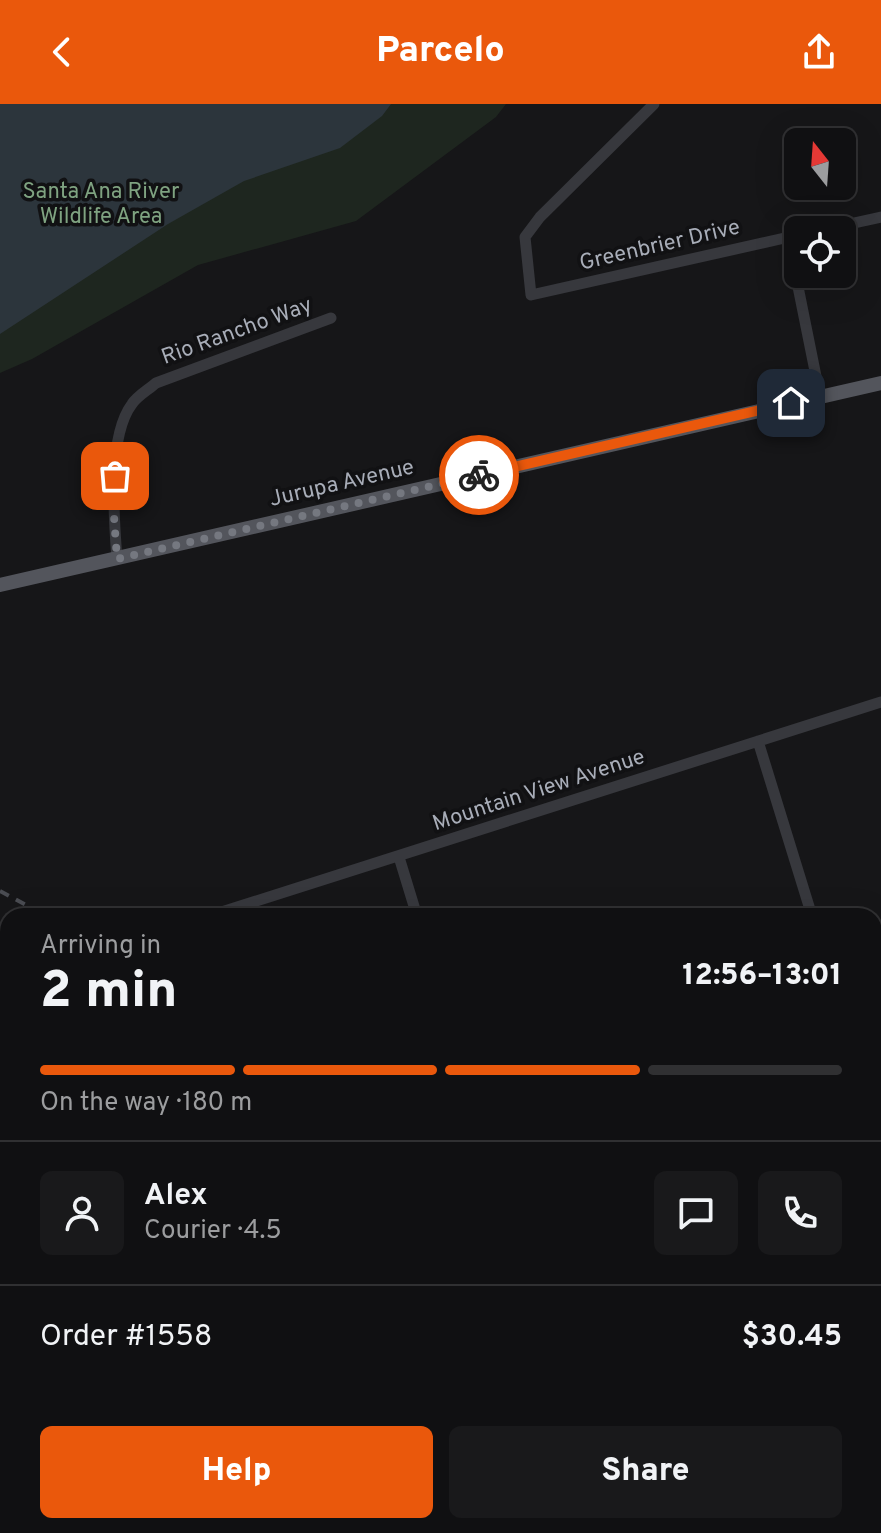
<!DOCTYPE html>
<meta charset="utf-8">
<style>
body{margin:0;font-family:Overpass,sans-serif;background:#19191b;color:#f1f3f6;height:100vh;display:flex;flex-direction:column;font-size:30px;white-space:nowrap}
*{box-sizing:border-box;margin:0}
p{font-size:26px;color:#9c9d9f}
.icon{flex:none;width:44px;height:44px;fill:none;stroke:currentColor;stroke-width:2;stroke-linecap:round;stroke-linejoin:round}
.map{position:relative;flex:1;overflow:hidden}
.drawer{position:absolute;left:0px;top:804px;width:882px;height:626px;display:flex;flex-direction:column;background:#101012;border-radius:24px 24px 0 0;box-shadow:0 8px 32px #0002,0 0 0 2px #303032}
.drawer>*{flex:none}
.needle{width:52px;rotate:343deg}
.tools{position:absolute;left:784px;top:24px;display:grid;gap:16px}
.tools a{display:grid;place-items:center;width:72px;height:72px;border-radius:12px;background:#101012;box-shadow:0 8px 32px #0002,0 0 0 2px #303032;font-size:40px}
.pin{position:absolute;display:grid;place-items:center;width:68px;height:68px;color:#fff;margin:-34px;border-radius:16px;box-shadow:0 4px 12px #0006}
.courier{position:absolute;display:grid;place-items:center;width:80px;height:80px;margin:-40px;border:6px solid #ea580c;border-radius:50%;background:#fff;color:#222;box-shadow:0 2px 10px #0007}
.head em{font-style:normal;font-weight:800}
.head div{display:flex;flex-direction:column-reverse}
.head{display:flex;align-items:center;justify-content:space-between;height:136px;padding:0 40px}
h1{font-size:52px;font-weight:800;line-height:60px}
.bar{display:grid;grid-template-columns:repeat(4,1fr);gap:12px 8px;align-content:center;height:96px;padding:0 40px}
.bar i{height:10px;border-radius:6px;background:#303032}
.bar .selected{background:#ea580c}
.bar p{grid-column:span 4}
.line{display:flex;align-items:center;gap:20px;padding:0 40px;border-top:2px solid #303032}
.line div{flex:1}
.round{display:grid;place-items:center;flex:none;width:84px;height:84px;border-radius:12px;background:#19191b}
.primary-button{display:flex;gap:16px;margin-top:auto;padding:16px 40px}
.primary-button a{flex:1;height:92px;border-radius:12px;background:#ea580c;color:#fff;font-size:32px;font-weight:800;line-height:92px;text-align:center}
.primary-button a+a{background:#19191b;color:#f1f3f6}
header{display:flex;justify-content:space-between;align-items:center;height:104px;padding:0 40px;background:#ea580c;color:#fff;font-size:36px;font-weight:800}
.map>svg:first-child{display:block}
.green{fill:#1e261f}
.water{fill:#2c353c}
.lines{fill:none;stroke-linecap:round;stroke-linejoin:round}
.minor{stroke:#37383d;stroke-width:11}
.major{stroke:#53555c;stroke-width:14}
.rail{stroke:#4a4c52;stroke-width:4;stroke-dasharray:10 8;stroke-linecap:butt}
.done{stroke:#757880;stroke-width:8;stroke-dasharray:0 14.4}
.route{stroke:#ea580c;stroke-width:10}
.labels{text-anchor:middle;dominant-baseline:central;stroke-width:7;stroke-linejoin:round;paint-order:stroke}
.park-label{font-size:22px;fill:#7fa381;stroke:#111113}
.street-label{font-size:22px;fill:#a8adb8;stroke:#111113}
</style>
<header><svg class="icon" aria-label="back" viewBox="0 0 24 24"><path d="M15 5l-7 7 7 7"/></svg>Parcelo<svg class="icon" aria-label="share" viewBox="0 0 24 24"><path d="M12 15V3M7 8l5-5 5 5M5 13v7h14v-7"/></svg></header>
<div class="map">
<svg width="881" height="1429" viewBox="0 0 881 1429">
<rect width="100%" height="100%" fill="#161618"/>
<path class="green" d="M0 0H506L496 13 356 117 198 161 32 255 0 269Z
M874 1233 881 1234V1326L874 1328Z
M349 1422H584L562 1429H351Z"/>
<path class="water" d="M0 0H391L382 12 340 44 244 77 168 120 0 230Z"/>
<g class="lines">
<path class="minor" d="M654 0 540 113 525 133 531 191 798 131
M822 126 881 113
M788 133 820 292
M117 455C114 415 107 333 132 300 137 292 148 286 156 279L331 214
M758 637 812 812
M399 753 417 812
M209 812 881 598
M874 925 881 951
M874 1012 881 972
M0 1013 8 1040
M0 1052 8 1050
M874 1094 881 1095
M0 1217 8 1214
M874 1341 881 1339
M0 1376 8 1374
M125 1422 127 1429
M274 1422 277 1429
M593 1429 615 1422"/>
<path class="major" d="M0 481 881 279"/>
<path class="rail" d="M0 787 47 812
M874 1192 881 1194"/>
</g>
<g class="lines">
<path class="done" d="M115 372 113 398 117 455 479 371"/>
<path class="route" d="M479 371 791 299"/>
</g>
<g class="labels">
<g class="park-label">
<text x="101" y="88">Santa Ana River<tspan x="101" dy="25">Wildlife Area</tspan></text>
</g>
<g class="street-label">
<text transform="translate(660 142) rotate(-13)">Greenbrier Drive</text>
<text transform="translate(237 228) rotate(-20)">Rio Rancho Way</text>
<text transform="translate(342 380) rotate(-13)">Jurupa Avenue</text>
<text transform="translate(539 687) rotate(-18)">Mountain View Avenue</text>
</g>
</g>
</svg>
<div class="tools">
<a><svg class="needle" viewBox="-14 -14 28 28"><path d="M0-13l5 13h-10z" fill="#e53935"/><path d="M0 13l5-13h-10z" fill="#9c9d9f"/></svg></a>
<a><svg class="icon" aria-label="locate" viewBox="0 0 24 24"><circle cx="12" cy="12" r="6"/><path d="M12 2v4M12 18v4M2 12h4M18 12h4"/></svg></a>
</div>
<div class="pin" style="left:115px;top:372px;background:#ea580c"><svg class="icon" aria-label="bag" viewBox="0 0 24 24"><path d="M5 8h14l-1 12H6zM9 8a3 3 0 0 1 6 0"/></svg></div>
<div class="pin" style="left:791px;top:299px;background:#1f2937"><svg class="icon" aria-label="home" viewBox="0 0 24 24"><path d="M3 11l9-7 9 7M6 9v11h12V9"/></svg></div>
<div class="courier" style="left:479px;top:371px"><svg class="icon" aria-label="bike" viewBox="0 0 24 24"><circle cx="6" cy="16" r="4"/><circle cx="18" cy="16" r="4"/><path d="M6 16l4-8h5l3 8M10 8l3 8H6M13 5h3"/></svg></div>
<section class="drawer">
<div class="head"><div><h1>2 min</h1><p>Arriving in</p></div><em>12:56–13:01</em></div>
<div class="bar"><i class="selected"></i><i class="selected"></i><i class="selected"></i><i></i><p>On the way · 180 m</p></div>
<div class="line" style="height:144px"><a class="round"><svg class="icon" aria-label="person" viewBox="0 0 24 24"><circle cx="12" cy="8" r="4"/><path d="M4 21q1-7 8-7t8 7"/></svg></a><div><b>Alex</b><p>Courier · 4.5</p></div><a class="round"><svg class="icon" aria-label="chat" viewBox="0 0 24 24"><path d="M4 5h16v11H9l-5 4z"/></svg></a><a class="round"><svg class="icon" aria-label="phone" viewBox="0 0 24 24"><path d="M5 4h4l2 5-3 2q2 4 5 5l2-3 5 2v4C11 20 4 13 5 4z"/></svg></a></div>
<div class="line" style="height:104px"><div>Order #1558</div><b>$30.45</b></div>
<div class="primary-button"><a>Help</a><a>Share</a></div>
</section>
</div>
